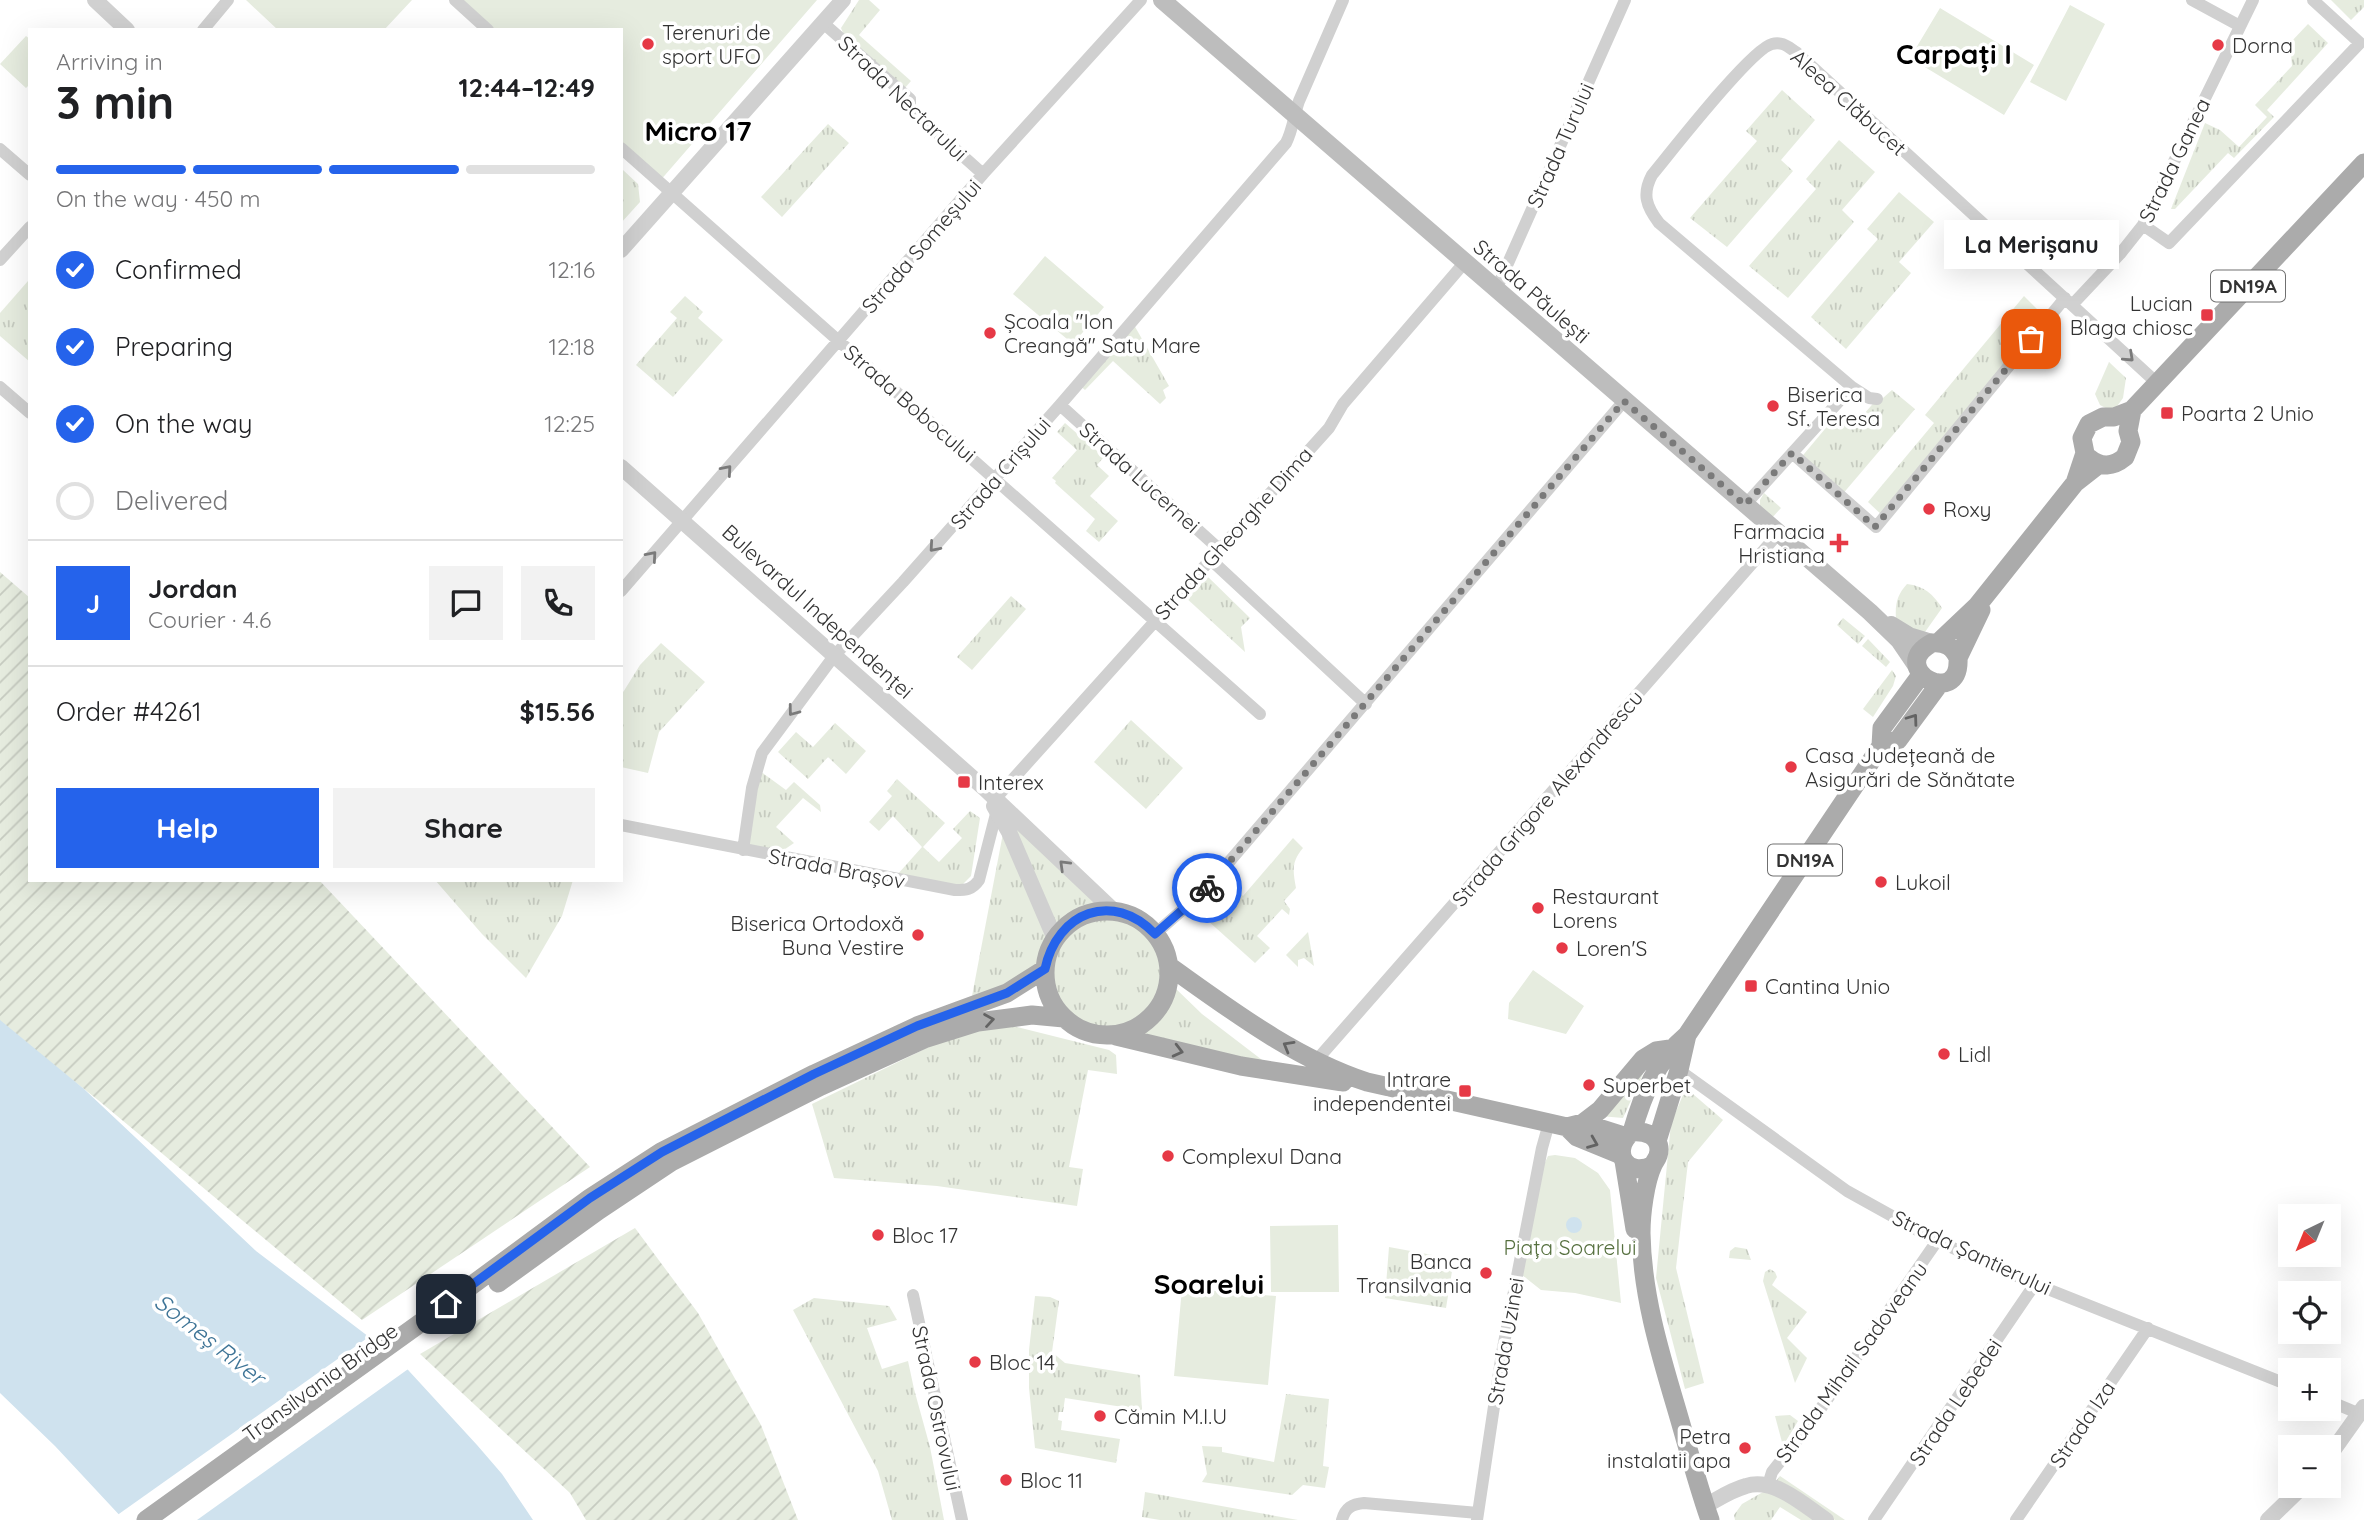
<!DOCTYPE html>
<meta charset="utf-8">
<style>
body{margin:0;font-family:Quicksand,sans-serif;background:#f2f2f2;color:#202124;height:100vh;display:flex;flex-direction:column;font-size:26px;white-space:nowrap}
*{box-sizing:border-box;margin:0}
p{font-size:23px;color:#757577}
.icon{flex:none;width:38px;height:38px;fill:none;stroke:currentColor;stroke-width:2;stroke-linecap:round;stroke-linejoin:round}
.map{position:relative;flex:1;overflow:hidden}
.side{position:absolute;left:28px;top:28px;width:595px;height:854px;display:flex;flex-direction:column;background:#fff;border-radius:0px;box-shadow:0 7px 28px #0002}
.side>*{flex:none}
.needle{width:46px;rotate:223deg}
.fabs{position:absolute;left:2278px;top:1204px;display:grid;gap:14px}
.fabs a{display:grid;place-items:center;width:63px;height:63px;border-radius:0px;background:#fff;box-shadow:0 7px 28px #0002;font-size:35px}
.pin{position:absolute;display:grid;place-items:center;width:60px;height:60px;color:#fff;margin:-30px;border-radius:14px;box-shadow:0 4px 10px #0006}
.courier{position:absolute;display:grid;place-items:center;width:70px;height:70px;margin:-35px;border:5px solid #2563eb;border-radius:50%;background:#fff;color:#222;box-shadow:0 2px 9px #0007}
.bubble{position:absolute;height:49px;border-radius:0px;background:#fff;box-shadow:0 7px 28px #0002;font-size:23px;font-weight:700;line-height:49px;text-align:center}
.summary em{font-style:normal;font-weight:700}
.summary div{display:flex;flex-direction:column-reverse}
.summary{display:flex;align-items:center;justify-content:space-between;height:119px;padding:0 28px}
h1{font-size:46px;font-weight:700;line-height:52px}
.bar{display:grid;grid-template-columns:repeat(4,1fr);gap:10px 7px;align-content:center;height:84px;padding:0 28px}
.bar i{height:9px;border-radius:5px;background:#e0e0e0}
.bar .selected{background:#2563eb}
.bar p{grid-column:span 4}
.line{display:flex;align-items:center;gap:18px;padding:0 28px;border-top:2px solid #e0e0e0}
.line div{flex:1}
.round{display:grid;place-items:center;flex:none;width:74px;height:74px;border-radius:0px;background:#f2f2f2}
ol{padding:0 28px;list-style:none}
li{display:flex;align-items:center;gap:21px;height:77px}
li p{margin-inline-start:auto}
li .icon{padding:7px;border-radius:50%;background:#2563eb;color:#fff;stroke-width:4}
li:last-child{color:#757577}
li i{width:38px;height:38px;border:4px solid #e0e0e0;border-radius:50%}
.action{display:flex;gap:14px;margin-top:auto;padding:14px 28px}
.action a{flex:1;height:80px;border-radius:0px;background:#2563eb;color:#fff;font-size:28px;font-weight:700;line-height:80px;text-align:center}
.action a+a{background:#f2f2f2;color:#202124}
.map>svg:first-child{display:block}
.grass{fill:url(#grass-tufts)}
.park{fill:#e6ecdf}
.garden{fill:url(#garden-furrows)}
.water{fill:#cfe2ee}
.pier{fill:#fff}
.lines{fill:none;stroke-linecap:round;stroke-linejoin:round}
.minor{stroke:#d0d0d0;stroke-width:12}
.tertiary{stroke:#d0d0d0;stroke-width:16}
.secondary{stroke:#bdbdbd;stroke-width:18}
.primary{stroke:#ababab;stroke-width:19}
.oneway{stroke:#7a7a7a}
.oneway2{stroke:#636363}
.done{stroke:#7a7a7a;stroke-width:7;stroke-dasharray:0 12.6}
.route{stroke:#2563eb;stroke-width:9}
.poi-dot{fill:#e63946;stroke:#fff;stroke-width:2.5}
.labels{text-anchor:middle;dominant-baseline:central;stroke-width:7;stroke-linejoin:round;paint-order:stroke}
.shield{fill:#fff;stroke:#707070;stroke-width:2}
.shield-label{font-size:19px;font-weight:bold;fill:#333}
.poi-label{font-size:21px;fill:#333;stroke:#fff;text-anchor:start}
.street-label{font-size:21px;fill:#333;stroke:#fff}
.park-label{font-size:21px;fill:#56703f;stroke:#fff}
.water-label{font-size:23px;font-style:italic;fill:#3f7597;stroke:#fff}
.district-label{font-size:28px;font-weight:bold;fill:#000;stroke:#fff}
</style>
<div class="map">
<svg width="2364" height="1520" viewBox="0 0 2364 1520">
<defs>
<pattern id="grass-tufts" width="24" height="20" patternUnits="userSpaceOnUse" patternTransform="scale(1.75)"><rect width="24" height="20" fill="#e6ecdf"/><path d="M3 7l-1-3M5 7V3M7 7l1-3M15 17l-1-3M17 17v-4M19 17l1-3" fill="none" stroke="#c6cbc0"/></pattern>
<pattern id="garden-furrows" width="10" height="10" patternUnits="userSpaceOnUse" patternTransform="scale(1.75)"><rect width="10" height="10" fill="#e6ecdf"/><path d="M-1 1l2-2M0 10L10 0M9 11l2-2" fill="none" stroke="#c6cbc0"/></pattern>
</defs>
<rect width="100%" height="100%" fill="#fff"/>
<path class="grass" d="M859 0H869L880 10 859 35 911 81 904 89 844 35 841 28Z
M2331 0H2364V7L2351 20Z
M2308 24 2328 43 2267 110 2274 117 2234 158 2228 153 2175 209H2171L2205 123 2220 130 2239 147 2267 117 2255 105 2292 66 2290 43Z
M1782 90 1815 120 1781 160 1793 171 1727 247 1690 218 1757 141 1746 131Z
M828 124 849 143 782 217 761 197Z
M1839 140 1875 172 1842 210 1854 222 1788 298 1749 266 1816 189 1806 179Z
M623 170 638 184 640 202 621 223V175Z
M1899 192 1934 222 1899 262 1911 273 1846 349 1811 317 1878 239 1867 229Z
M28 281 30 282V362L0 336V313Z
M685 296 703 312 698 318 723 340 673 397 636 365 677 318 670 312Z
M2024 296 2047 319 1884 517 1868 502 1934 423 1925 415Z
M1134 325 1169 386 1163 390 1166 398 1160 404 1113 361 1085 390 1078 384Z
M2109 362 2126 378 2123 398 2113 412 2100 405 2095 394Z
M1892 390 1915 409 1841 496 1799 460 1835 417 1851 429 1877 399 1883 398Z
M1065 423 1104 457 1097 465 1109 476 1090 496 1118 521 1099 542 1086 531 1095 519 1055 483 1056 481 1052 478 1077 450 1057 432Z
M1764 493 1781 508 1771 519 1760 507V500Z
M1204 573 1250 618 1241 627 1245 652 1184 596Z
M1907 584C1924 586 1933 594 1942 608L1925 632 1915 633 1896 619C1895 604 1897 595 1907 584Z
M1011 596 1026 609 972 670 957 657Z
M1843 618 1865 636 1858 644 1837 625Z
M1868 639 1890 662 1886 667 1862 646Z
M661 643 705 682 659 732 648 773 621 767 622 694 640 665Z
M1892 670 1896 676 1893 686 1873 717 1863 709Z
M1131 720 1183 768 1146 809 1094 762Z
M835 723 866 751 846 774 828 757 808 779 778 752 796 732 813 747Z
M757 769 786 790 794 782 820 805 821 812 803 798 776 827 794 843 775 856 743 850Z
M897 779 945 823 923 847 939 862 962 838 953 829 970 811 980 818 971 876 961 886 897 875 922 847 893 816 879 831 869 822 892 796 887 791Z
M998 806 1107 909C1084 907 1069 915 1056 934Z
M1004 828 1050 942 1040 965 1024 980 972 996Z
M1293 838 1303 848C1291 862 1293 871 1296 888L1284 901 1290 909 1289 915 1282 909 1257 936 1270 948 1255 963 1197 911 1225 881 1243 896Z
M435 880H573L562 916 526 978 482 934Z
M1045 973a62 62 0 1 1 124 0a62 62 0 1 1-124 0Z
M1308 932 1314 966 1304 958 1298 960V967L1286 955Z
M1172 985 1202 1014 1270 1066 1131 1034C1154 1026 1165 1007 1172 985Z
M1013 1026 1109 1050 1116 1055 1117 1074 1088 1070 1069 1167 1083 1169 1077 1206 937 1186 834 1178 812 1104 935 1044 974 1031Z
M1646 1067 1623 1118 1600 1116Z
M1686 1088 1723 1120 1688 1162 1676 1268 1704 1383 1685 1389 1656 1278 1671 1123Z
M1389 1247 1454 1259 1446 1308 1385 1298Z
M1735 1247 1747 1249 1751 1260 1729 1258 1730 1251Z
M1770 1269 1775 1272 1777 1277 1772 1285 1807 1312 1787 1338 1807 1358 1795 1383 1763 1281 1765 1272Z
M1035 1296 1050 1297 1059 1301 1052 1352 1065 1363 1140 1375 1142 1410 1065 1398 1063 1412H1059L1058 1420 1062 1421 1061 1430 1120 1439 1116 1463 1035 1448 1029 1388V1350Z
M814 1298 889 1306 897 1320 867 1328 882 1369 908 1361 914 1389 930 1447 944 1520H892L878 1471 793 1310Z
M1286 1394 1329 1399 1323 1466 1329 1467 1325 1488 1303 1485 1292 1495 1202 1482 1207 1474 1202 1446 1222 1447V1452L1274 1462Z
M1790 1415 1798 1421 1783 1446 1775 1416Z
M1780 1476 1845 1520H1835L1776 1481Z
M1145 1492 1298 1520H1160L1142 1517Z
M1763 1492 1779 1496 1814 1520H1801L1780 1507 1771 1520H1735L1734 1515 1742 1504Z"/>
<path class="park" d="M246 0H412L384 30H278Z
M456 0H817L659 182 621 148V30H488Z
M2070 5 2105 24 2066 101 2030 82Z
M1940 8 2034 65 2004 115 1910 58Z
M26 36 30 39V84L26 88 0 64Z
M1045 256 1104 307 1073 344 1013 294Z
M1533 970 1584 1006 1566 1034 1508 1019 1509 1003Z
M1555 1155 1575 1158 1598 1173 1610 1190 1621 1303 1575 1293 1541 1290 1522 1275 1533 1188 1548 1156Z
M1338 1225 1339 1292H1271L1270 1226Z
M1182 1288 1276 1296 1268 1385 1174 1376Z"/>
<path class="garden" d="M0 572 30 598V880H319L590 1167 362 1320 98 1100 0 1023Z
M635 1228 698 1313 761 1425 798 1520H586L570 1493 420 1354Z"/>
<path class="water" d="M0 1020 84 1089 256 1251 398 1359 477 1445 502 1474 533 1520H124L55 1446 0 1393Z
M1566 1225a8 8 0 1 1 16 0a8 8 0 1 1-16 0Z"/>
<path class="pier" d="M373 1334 411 1367 197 1520H119L116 1516Z"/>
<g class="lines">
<path class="minor" d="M455 0 488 30
M2192 0 2240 26
M822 22 910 99V108L917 115 983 174
M203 30 228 0
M621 148 1260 714
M0 149 30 175
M2143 225 2169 243 2360 43 2313 0
M0 260 30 227
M1496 290 1625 0
M2072 305 2120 254 2143 225 2253 0
M0 387 30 413
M1877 399 1869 398 1852 387 1659 223C1646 206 1642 194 1652 175 1671 152 1751 49 1772 44 1782 41 1788 47 1796 52L2157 383
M1060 405 1219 549
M1792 453 1876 527 2065 298
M1745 505 1852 387
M1210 559 1366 704
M621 591 983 174 1141 0
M995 799 1329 428 1343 404 1465 262
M621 825 955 890C966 890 972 890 979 880L997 810
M743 850 752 788 762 753 834 656 903 582 1060 405 1286 143C1293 129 1294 115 1299 101L1343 0
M1155 934 1205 890 1624 401
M1315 1062 1778 534
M1679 1070 1847 1191 1937 1241 2035 1284 2291 1386
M913 1295 962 1520
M2329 1401 2360 1414
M1768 1485 1772 1472 1810 1424 1937 1241
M1342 1520C1345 1508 1352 1504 1364 1503L1478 1513
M1477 1520 1502 1353 1542 1148 1549 1123
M1874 1520 2035 1284
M2016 1520 2148 1328"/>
<path class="tertiary" d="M95 0 127 30
M621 250 843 0
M621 467 984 788 1114 911
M994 806 1009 832 1055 939
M2329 1456 2364 1407
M1705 1506C1718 1499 1731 1490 1746 1486 1774 1477 1804 1505 1826 1520
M2268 1520 2303 1486"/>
<path class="secondary" d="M1162 0 1870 612 1899 640 1918 668
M1891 625 1909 636 1932 643"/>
<path class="primary" d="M2089 458C2101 468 2113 467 2125 457L2131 442 2128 431 2132 410
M2075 483 2085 453 2082 438 2089 424 2103 417H2114L2132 410 2364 163
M1939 642 1977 606 2075 483 2098 465
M1958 658C1953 646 1945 642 1932 643 1885 668 1961 711 1958 658L1981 610
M1881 746 1898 740 1940 683
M1045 973a62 62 0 1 1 124 0a62 62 0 1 1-124 0Z
M1169 966C1231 1010 1294 1058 1367 1082L1567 1127 1583 1123 1627 1137
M1116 1036 1241 1066 1343 1082
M1583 1123 1600 1110 1643 1059 1656 1051 1670 1049
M1567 1127 1577 1137 1621 1155
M1632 1132C1643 1094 1656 1061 1687 1035L1857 782 1881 746 1882 728 1921 675
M1657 1141 1679 1070 1687 1035
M1624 1161 1635 1229
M1653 1165C1627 1179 1609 1151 1632 1132 1645 1131 1659 1135 1659 1150 1659 1157 1656 1159 1653 1165 1645 1182 1641 1214 1641 1233 1642 1293 1659 1350 1676 1407 1687 1444 1697 1483 1710 1520
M498 1283 599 1210 671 1162 821 1086 924 1039 978 1022 1032 1015 1064 1018
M146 1520 426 1319 590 1198 661 1152 814 1074 917 1026 1007 993 1045 969"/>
</g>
<defs><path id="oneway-chevron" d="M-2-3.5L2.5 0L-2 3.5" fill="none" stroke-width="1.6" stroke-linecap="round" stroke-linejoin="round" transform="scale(1.75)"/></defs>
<g class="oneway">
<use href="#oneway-chevron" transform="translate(2129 357) rotate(43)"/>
<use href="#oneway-chevron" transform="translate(727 470) rotate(-49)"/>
<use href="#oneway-chevron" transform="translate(934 547) rotate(131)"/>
<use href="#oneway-chevron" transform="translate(652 556) rotate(-49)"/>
<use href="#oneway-chevron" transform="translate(793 711) rotate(127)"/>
<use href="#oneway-chevron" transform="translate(1064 865) rotate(-136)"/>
</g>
<g class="oneway2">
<use href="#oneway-chevron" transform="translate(1913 719) rotate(-54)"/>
<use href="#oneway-chevron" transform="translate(989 1020) rotate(-9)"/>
<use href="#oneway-chevron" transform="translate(1288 1046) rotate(-150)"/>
<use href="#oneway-chevron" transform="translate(1178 1051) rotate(14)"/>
<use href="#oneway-chevron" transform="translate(1593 1143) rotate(22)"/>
</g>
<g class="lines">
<path class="done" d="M1207 888 1624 401 1745 505 1792 453 1875 527 2031 339"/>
<path class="route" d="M446 1304 590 1198 662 1152 814 1074 917 1026 1007 993 1045 969C1057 912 1113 890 1155 934L1207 888"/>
</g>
<g class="poi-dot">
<circle cx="648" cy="44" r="7"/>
<circle cx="2218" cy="45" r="7"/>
<rect x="2200" y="308" width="14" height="14" rx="3.5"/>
<circle cx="990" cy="333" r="7"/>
<circle cx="1773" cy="406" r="7"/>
<rect x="2160" y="406" width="14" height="14" rx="3.5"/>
<circle cx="1929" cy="509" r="7"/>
<path d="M1835.5 532.5h7v7h7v7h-7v7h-7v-7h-7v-7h7z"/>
<circle cx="1791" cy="767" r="7"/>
<rect x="957" y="775" width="14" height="14" rx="3.5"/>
<circle cx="1881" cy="882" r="7"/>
<circle cx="1538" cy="908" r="7"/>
<circle cx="918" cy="935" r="7"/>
<circle cx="1562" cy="948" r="7"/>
<rect x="1744" y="979" width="14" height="14" rx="3.5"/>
<circle cx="1944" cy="1054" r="7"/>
<circle cx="1589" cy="1085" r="7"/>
<rect x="1458" y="1084" width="14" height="14" rx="3.5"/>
<circle cx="1168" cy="1156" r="7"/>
<circle cx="878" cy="1235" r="7"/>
<circle cx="1486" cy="1273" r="7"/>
<circle cx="975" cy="1362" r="7"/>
<circle cx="1100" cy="1416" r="7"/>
<circle cx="1745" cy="1448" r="7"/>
<circle cx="1006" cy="1480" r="7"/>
</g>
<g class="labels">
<g class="shield">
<rect x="2211" y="270.5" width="74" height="31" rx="5"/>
<rect x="1768" y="844.5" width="74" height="31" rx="5"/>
</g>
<g class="shield-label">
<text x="2248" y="286">DN19A</text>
<text x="1805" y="860">DN19A</text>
</g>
<g class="poi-label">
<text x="662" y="32">Terenuri de<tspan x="662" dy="24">sport UFO</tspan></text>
<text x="2232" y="45">Dorna</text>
<text x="2193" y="303" text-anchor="end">Lucian<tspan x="2193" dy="24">Blaga chiosc</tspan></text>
<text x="1004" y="321">Școala "Ion<tspan x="1004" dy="24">Creangă" Satu Mare</tspan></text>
<text x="1787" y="394">Biserica<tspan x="1787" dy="24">Sf. Teresa</tspan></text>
<text x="2181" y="413">Poarta 2 Unio</text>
<text x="1943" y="509">Roxy</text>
<text x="1825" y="531" text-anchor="end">Farmacia<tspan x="1825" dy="24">Hristiana</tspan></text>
<text x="1805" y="755">Casa Județeană de<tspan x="1805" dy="24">Asigurări de Sănătate</tspan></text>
<text x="978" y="782">Interex</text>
<text x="1895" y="882">Lukoil</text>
<text x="1552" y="896">Restaurant<tspan x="1552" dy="24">Lorens</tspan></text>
<text x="904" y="923" text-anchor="end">Biserica Ortodoxă<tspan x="904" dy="24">Buna Vestire</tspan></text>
<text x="1576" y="948">Loren'S</text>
<text x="1765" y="986">Cantina Unio</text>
<text x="1958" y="1054">Lidl</text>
<text x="1451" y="1079" text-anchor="end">Intrare<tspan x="1451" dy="24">independentei</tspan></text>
<text x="1603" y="1085">Superbet</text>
<text x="1182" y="1156">Complexul Dana</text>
<text x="892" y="1235">Bloc 17</text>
<text x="1472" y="1261" text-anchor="end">Banca<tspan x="1472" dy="24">Transilvania</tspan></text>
<text x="989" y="1362">Bloc 14</text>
<text x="1114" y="1416">Cămin M.I.U</text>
<text x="1731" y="1436" text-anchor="end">Petra<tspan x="1731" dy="24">instalatii apa</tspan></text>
<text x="1020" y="1480">Bloc 11</text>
</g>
<g class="street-label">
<text transform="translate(903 98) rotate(44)">Strada Nectarului</text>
<text transform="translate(1849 102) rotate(42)">Aleea Clăbucet</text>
<text transform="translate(1560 145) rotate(-66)">Strada Turului</text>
<text transform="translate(2174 160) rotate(-64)">Strada Ganea</text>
<text transform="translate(921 246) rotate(-49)">Strada Someșului</text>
<text transform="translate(1532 291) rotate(41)">Strada Păulești</text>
<text transform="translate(910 403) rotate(41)">Strada Bobocului</text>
<text transform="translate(1000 473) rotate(-49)">Strada Crișului</text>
<text transform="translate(1140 477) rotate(42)">Strada Lucernei</text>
<text transform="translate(1233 533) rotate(-48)">Strada Gheorghe Dima</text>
<text transform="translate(818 611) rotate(42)">Bulevardul Independenței</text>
<text transform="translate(1547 798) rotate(-49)">Strada Grigore Alexandrescu</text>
<text transform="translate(837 868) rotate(11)">Strada Brașov</text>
<text transform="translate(1972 1252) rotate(25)">Strada Șantierului</text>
<text transform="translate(1505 1341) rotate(-80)">Strada Uzinei</text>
<text transform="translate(1851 1362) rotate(-54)">Strada Mihail Sadoveanu</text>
<text transform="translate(320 1382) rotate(-36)">Transilvania Bridge</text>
<text transform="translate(1955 1402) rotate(-56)">Strada Lebedei</text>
<text transform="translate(937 1408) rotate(78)">Strada Ostrovului</text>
<text transform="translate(2082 1424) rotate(-56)">Strada Iza</text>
</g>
<g class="park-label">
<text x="1570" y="1247">Piața Soarelui</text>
</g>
<g class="water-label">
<text transform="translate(210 1339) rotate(38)">Someș River</text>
</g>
<g class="district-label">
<text x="1954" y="53">Carpați I</text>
<text x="698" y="130">Micro 17</text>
<text x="1209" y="1283">Soarelui</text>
</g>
</g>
</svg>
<div class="fabs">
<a><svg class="needle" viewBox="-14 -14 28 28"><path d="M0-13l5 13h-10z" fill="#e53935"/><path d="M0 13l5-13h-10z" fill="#757577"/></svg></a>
<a><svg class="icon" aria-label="locate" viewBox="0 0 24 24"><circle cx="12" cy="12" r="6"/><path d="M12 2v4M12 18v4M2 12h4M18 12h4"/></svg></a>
<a>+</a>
<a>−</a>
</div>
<div class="pin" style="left:2031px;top:339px;background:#ea580c"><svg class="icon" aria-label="bag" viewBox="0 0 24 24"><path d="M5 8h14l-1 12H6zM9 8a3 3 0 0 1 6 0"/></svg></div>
<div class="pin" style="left:446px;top:1304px;background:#1f2937"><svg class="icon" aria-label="home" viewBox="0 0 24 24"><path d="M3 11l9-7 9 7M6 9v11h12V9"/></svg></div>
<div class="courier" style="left:1207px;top:888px"><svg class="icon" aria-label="bike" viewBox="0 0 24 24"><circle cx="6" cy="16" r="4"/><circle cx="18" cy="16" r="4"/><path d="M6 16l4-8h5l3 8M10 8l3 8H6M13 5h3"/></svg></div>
<div class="bubble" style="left:1944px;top:220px;width:175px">La Merișanu</div>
<section class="side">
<div class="summary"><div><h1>3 min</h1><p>Arriving in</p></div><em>12:44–12:49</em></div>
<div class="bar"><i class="selected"></i><i class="selected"></i><i class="selected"></i><i></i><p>On the way · 450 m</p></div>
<ol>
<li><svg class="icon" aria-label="check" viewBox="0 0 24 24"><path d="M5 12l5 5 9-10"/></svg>Confirmed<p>12:16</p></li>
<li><svg class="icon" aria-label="check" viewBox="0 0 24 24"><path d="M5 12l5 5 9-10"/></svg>Preparing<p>12:18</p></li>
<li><svg class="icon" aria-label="check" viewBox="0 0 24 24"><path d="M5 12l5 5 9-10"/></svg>On the way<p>12:25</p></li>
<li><i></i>Delivered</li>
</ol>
<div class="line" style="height:126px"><b class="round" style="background:#2563eb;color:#fff">J</b><div><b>Jordan</b><p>Courier · 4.6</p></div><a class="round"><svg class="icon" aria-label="chat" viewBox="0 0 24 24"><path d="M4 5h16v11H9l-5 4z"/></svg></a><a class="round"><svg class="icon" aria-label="phone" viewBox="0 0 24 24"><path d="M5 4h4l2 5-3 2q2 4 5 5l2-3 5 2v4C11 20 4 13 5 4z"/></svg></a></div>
<div class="line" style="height:91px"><div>Order #4261</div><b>$15.56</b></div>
<div class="action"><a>Help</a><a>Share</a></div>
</section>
</div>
